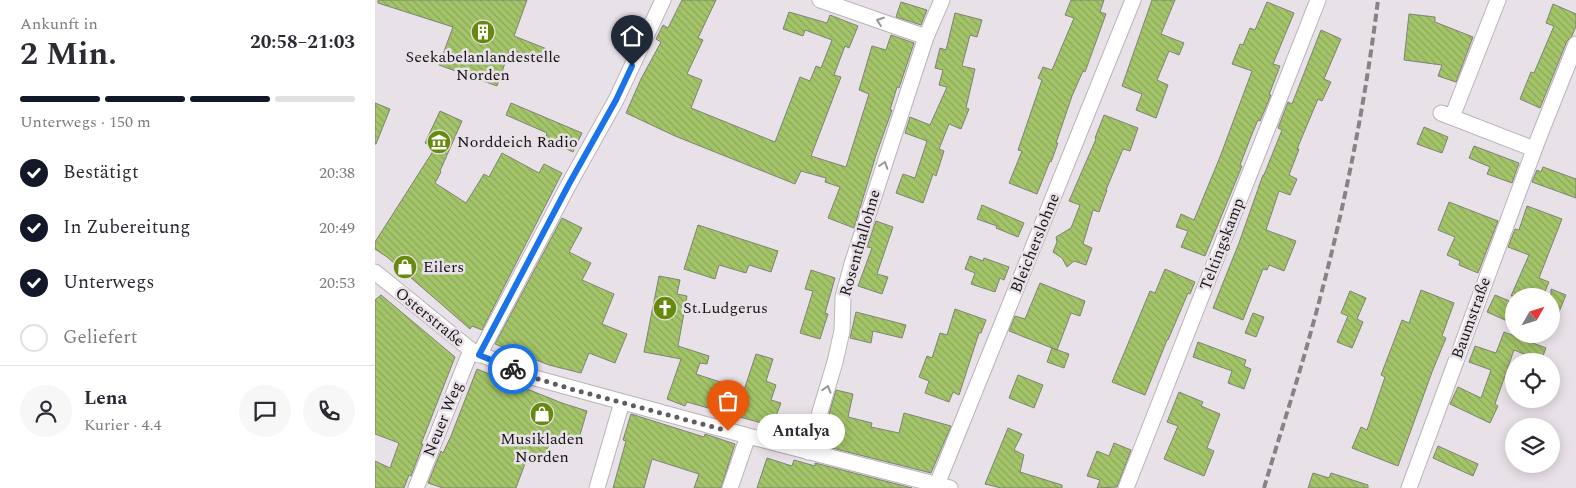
<!DOCTYPE html>
<html lang="de">
<meta charset="utf-8">
<style>
body{margin:0;font-family:Spectral,serif;background:#f7f7f7;color:#2b2b33;height:100vh;display:flex;flex-direction:column;font-size:19px;white-space:nowrap}
*{box-sizing:border-box;margin:0}
p{font-size:16px;color:#7c7c81}
.icon{flex:none;width:28px;height:28px;fill:none;stroke:currentColor;stroke-width:2;stroke-linecap:round;stroke-linejoin:round}
.map{position:relative;flex:1;overflow:hidden}
.panel{display:flex;flex-direction:column;background:#fff;width:375px}
.panel>*{flex:none}
.needle{width:32px;rotate:51deg}
.controls{position:absolute;left:1130px;top:288px;display:grid;gap:10px}
.controls a{display:grid;place-items:center;width:55px;height:55px;border-radius:50%;background:#fff;box-shadow:0 2px 12px #0003;font-size:25px}
.pin{position:absolute;display:grid;place-items:center;width:42px;height:42px;color:#fff;margin:-51px -21px;border-radius:50% 50% 50% 0;rotate:-45deg;box-shadow:0 0 5px #0007}
.pin .icon{rotate:45deg}
.courier{position:absolute;display:grid;place-items:center;width:50px;height:50px;margin:-25px;border:4px solid #1a73e8;border-radius:50%;background:#fff;color:#222;box-shadow:0 1px 6px #0007}
.bubble{position:absolute;height:35px;border-radius:18px;background:#fff;box-shadow:0 2px 12px #0003;font-size:16px;font-weight:700;line-height:35px;text-align:center}
.summary em{font-style:normal;font-weight:700}
.summary div{display:flex;flex-direction:column-reverse}
.summary{display:flex;align-items:center;justify-content:space-between;height:85px;padding:0 20px}
h1{font-size:32px;font-weight:700;line-height:38px}
.bar{display:grid;grid-template-columns:repeat(4,1fr);gap:8px 5px;align-content:center;height:60px;padding:0 20px}
.bar i{height:6px;border-radius:4px;background:#e1e1e2}
.bar .active{background:#111827}
.bar p{grid-column:span 4}
.line{display:flex;align-items:center;gap:12px;padding:0 20px;border-top:1px solid #e1e1e2}
.line div{flex:1}
.round{display:grid;place-items:center;flex:none;width:52px;height:52px;border-radius:26px;background:#f7f7f7}
ol{padding:0 20px;list-style:none}
li{display:flex;align-items:center;gap:15px;height:55px}
li p{margin-inline-start:auto}
li .icon{padding:5px;border-radius:50%;background:#111827;color:#fff;stroke-width:4}
li:last-child{color:#7c7c81}
li i{width:28px;height:28px;border:2px solid #e1e1e2;border-radius:50%}
main{display:flex;flex:1;min-height:0}
.map>svg:first-child{display:block}
.building{fill:url(#building-back-hatch);stroke:#7f827a}
.lines{fill:none;stroke-linecap:round;stroke-linejoin:round}
.minor-casing{stroke:#bab3ba;stroke-width:17}
.minor{stroke:#fff;stroke-width:15}
.rail{stroke:#878286;stroke-width:4;stroke-dasharray:8 4;stroke-linecap:butt}
.oneway{stroke:#979697}
.done{stroke:#605c60;stroke-width:5;stroke-dasharray:0 9}
.route{stroke:#1a73e8;stroke-width:6}
.labels{text-anchor:middle;dominant-baseline:central;stroke-width:5;stroke-linejoin:round;paint-order:stroke}
.poi-label{font-size:16px;fill:#171517;stroke:#e9e1e8;text-anchor:start}
.street-label{font-size:16px;fill:#171517;stroke:#e9e1e8}
</style>
<main>
<section class="panel">
<div class="summary"><div><h1>2 Min.</h1><p>Ankunft in</p></div><em>20:58–21:03</em></div>
<div class="bar"><i class="active"></i><i class="active"></i><i class="active"></i><i></i><p>Unterwegs · 150 m</p></div>
<ol>
<li><svg class="icon" aria-label="check" viewBox="0 0 24 24"><path d="M5 12l5 5 9-10"/></svg>Bestätigt<p>20:38</p></li>
<li><svg class="icon" aria-label="check" viewBox="0 0 24 24"><path d="M5 12l5 5 9-10"/></svg>In Zubereitung<p>20:49</p></li>
<li><svg class="icon" aria-label="check" viewBox="0 0 24 24"><path d="M5 12l5 5 9-10"/></svg>Unterwegs<p>20:53</p></li>
<li><i></i>Geliefert</li>
</ol>
<div class="line" style="height:90px"><a class="round"><svg class="icon" aria-label="person" viewBox="0 0 24 24"><circle cx="12" cy="8" r="4"/><path d="M4 21q1-7 8-7t8 7"/></svg></a><div><b>Lena</b><p>Kurier · 4.4</p></div><a class="round"><svg class="icon" aria-label="chat" viewBox="0 0 24 24"><path d="M4 5h16v11H9l-5 4z"/></svg></a><a class="round"><svg class="icon" aria-label="phone" viewBox="0 0 24 24"><path d="M5 4h4l2 5-3 2q2 4 5 5l2-3 5 2v4C11 20 4 13 5 4z"/></svg></a></div>
</section>
<div class="map">
<svg width="1201" height="488" viewBox="0 0 1201 488">
<defs>
<pattern id="building-back-hatch" width="6" height="6" patternUnits="userSpaceOnUse" patternTransform="scale(1.25)"><rect width="6" height="6" fill="#a3c468"/><path d="M-1 5l2 2M0 0l6 6M5-1l2 2" fill="none" stroke="#8ca859"/></pattern>
</defs>
<rect width="100%" height="100%" fill="#e9e1e8"/>
<path class="building" d="M3 0H152L139 36 172 49 167 62 135 49 122 86 64 65 78 27 3 3Z
M307 0H341L323 38 328 40 312 74 327 80 316 108 400 142 425 77 435 81 441 66 446 68 457 40 430 30 428 36 408 29 414 12 452 23 455 15 483 26 474 48 470 46 459 75 466 77 436 156 471 167 494 94 484 90 497 46 511 50 516 35 539 43 524 88 522 87 515 110H517L501 155 479 228 453 218 465 187 450 182 451 178 426 171 420 184 300 136 251 113 266 79 286 42 281 39 288 25 293 28Z
M696 0H729L725 12 731 14 710 72 708 71 697 96 681 143H683L676 162 675 161 662 194 634 183 647 151 643 150 667 80 663 78 668 67 677 70 699 18 690 15Z
M777 0H800L786 34 809 43 804 55 794 51 782 80 793 85 781 118 761 110 767 94 747 86Z
M526 2 552 10 546 25 521 17Z
M892 2 919 13 898 64 905 66 894 95H896L885 121 883 120 877 134 865 165 867 166 830 256 806 247 813 231 801 227 806 214 819 220 845 157 877 71 857 64 865 44 868 45 875 28 880 30Z
M1178 4 1201 14V26L1197 36 1192 41 1165 108 1145 99 1156 72 1159 73 1179 26 1171 23Z
M580 13 607 20 602 37 595 35 587 66 600 69 591 108 594 109 586 129 574 124 564 149 569 151 561 176 558 174 548 203 521 193 528 174 540 178 552 141 530 133 535 117 555 125 572 87 564 85 568 70 560 68 565 48 571 50Z
M1034 14 1060 17V22L1098 37 1081 82 1063 76 1067 65 1029 60Z
M946 30 966 39 949 79 956 82 947 101 943 99 922 149H924L914 175 922 179 915 195 904 191 891 230 921 241 909 271 894 265 892 270 888 269 868 320 838 308 864 243 888 175H889L907 130 903 128 913 102 917 104Z
M0 103 15 109 1 144H0Z
M136 103 207 133 198 152 170 139 172 133 131 115Z
M65 111 87 121 65 171 66 172 60 183 91 203 109 174 114 177 127 153 164 173 169 164 187 173 107 330 97 326 95 329 12 257 0 249V242L60 148 50 143Z
M729 115 763 128 755 151 748 149 731 190H732L724 212 718 210 708 244 717 248 711 265 699 261 692 267 687 258 678 252 682 242 681 237 696 228 705 205 694 201 721 139 720 138Z
M1049 127 1073 137 1067 153 1042 144Z
M1099 146 1144 163 1137 183 1112 174 1115 167 1094 158Z
M1168 167 1201 179V198L1157 182 1162 170 1166 172Z
M1074 202 1123 221 1103 273 1084 265 1085 261 1072 255 1080 237 1063 230Z
M607 205 649 223 643 237 621 228 622 226 602 219Z
M1152 206 1187 219 1164 278 1174 282 1168 296H1136L1154 255 1133 247 1140 229 1144 230Z
M187 218 207 228 194 252 216 263 207 280 239 294 227 324 252 334 240 363 214 353 206 373 174 365 120 344Z
M501 221 518 227 502 274 513 277 507 294 483 286 497 248 492 247Z
M323 225 403 251 396 272 374 265 371 273 344 265 340 279 309 269Z
M595 256 608 261 609 258 634 267 629 280 625 278 620 292 596 284 600 273 590 269Z
M790 269 820 282 815 294 813 293 793 340H792L770 395 737 382 775 291 780 293Z
M436 270 460 278 450 313 453 314 445 339 425 333 438 291 430 289Z
M284 276 305 280 302 294 312 296 303 346 334 356 332 364 325 363 321 374 369 390 381 354 398 359 391 381 401 385 396 400 406 403 397 426 312 402 310 406 292 399 306 359 269 352Z
M665 283 710 301 705 316 696 313 682 350 634 331 640 316 650 319Z
M1176 289 1191 295 1177 329H1176Z
M1046 290 1079 303 1067 336 1071 338 1057 372 1023 466 977 448 986 427 992 430 1010 377 1006 375 1027 320 1034 323Z
M975 291 991 298 982 319 988 322 977 348 962 342 973 316 966 313Z
M6 295 80 357 46 444H48L36 476 34 475 29 488H0V461L15 468 24 443 0 434V300Z
M1120 295 1139 303V324L1112 312Z
M580 309 611 320 606 333H604L584 395 578 392 574 402 550 393 554 381 544 377 552 356 557 358 565 333 572 335Z
M481 312 531 325 527 338 498 331 496 343 475 338Z
M878 313 889 317 881 337 870 333Z
M1129 332 1171 348 1166 361 1139 350 1120 404 1123 406 1115 423 1075 404 1083 387 1106 398 1116 370 1094 362 1100 346 1121 353Z
M823 342 871 360 869 366 876 369 869 389 853 383 857 371 818 357Z
M677 348 694 354 689 368 672 362Z
M102 369 187 403 212 411 202 445 177 436 167 464 152 458 141 488H68L53 483 66 451 68 453 76 436Z
M643 375 668 385 659 408 634 398Z
M461 390 478 394 473 417 497 423 496 427 524 433 529 413 576 426 556 473 445 445Z
M804 392 828 402 826 406 845 414 832 448 839 451 829 476 789 459 803 426 792 422Z
M256 414 329 437 330 434 360 444 346 488H319L324 474 277 459 269 488H238L251 441 248 440Z
M633 428 647 434 639 450 649 455 645 472 687 485V488H626L610 484Z
M739 443 756 450 742 487 722 488 725 480 712 476 722 451 734 456Z
M1063 446 1103 464 1098 476 1058 458Z
M392 458 417 466 419 460 440 466V463L537 488H382Z
M938 473 954 478 956 473 993 485V488H933Z"/>
<g class="lines">
<g class="minor-casing">
<path id="minor" d="M445 0 551 37
M1066 113 1159 149
M1077 117 1123 0
M0 272 96 350 160 378 373 436 575 488
M104 355 194 184 241 100 288 0
M433 452 460 362 467 331 468 297 477 264 551 37 567 0
M563 485 565 477 758 0
M41 488 96 350
M222 488 247 402
M355 488 373 436
M751 488 943 0
M1034 488 1162 142 1201 44"/>
</g>
<use href="#minor" class="minor"/>
<path class="rail" d="M889 488C904 437 921 386 935 335 966 225 989 113 1003 0"/>
</g>
<defs><path id="oneway-chevron" d="M-2-3.5L2.5 0L-2 3.5" fill="none" stroke-width="1.6" stroke-linecap="round" stroke-linejoin="round" transform="scale(1.25)"/></defs>
<g class="oneway">
<use href="#oneway-chevron" transform="translate(505 21) rotate(-160)"/>
<use href="#oneway-chevron" transform="translate(509 165) rotate(-72)"/>
<use href="#oneway-chevron" transform="translate(452 389) rotate(-74)"/>
</g>
<g class="lines">
<path class="done" d="M138 369 160 378 196 389 353 431"/>
<path class="route" d="M138 369 104 355 194 184 241 100 257 66"/>
</g>
<defs>
<g id="building-disc" transform="scale(1.25)"><circle r="9.5" fill="#688a0c" stroke="#e9e1e8"/><path d="M-4-6H4V6H1V3H-1V6H-4ZM-2.5-4.3h1.7v1.8h-1.7ZM.8-4.3h1.7v1.8H.8ZM-2.5-1h1.7V.8h-1.7ZM.8-1h1.7V.8H.8Z" fill="#fff"/></g>
<g id="museum-disc" transform="scale(1.25)"><circle r="9.5" fill="#688a0c" stroke="#e9e1e8"/><path d="M0-6L6-3V-2H-6V-3ZM-5-1h2V3h-2ZM-1-1h2V3h-2ZM3-1h2V3H3ZM-6 4H6V6H-6Z" fill="#fff"/></g>
<g id="shop-disc" transform="scale(1.25)"><circle r="9.5" fill="#688a0c" stroke="#e9e1e8"/><path d="M-5-2.5h2.3a2.7 3.5 0 0 1 5.4 0H5L5.5 6h-11ZM-1.5-2.5h3a1.5 2.3 0 0 0-3 0Z" fill="#fff"/></g>
<g id="church-disc" transform="scale(1.25)"><circle r="9.5" fill="#688a0c" stroke="#e9e1e8"/><path d="M-1.2-6h2.4v3.5h3.3v2.4h-3.3V6h-2.4V-.1h-3.3v-2.4h3.3Z" fill="#fff"/></g>
</defs>
<g fill-rule="evenodd">
<use href="#building-disc" x="108" y="32"/>
<use href="#museum-disc" x="64" y="142"/>
<use href="#shop-disc" x="30" y="267"/>
<use href="#church-disc" x="290" y="308"/>
<use href="#shop-disc" x="167" y="414"/>
</g>
<g class="labels">
<g class="poi-label">
<text x="108" y="57" text-anchor="middle">Seekabelanlandestelle<tspan x="108" dy="18">Norden</tspan></text>
<text x="82" y="142">Norddeich Radio</text>
<text x="48" y="267">Eilers</text>
<text x="308" y="308">St.Ludgerus</text>
<text x="167" y="439" text-anchor="middle">Musikladen<tspan x="167" dy="18">Norden</tspan></text>
</g>
<g class="street-label">
<text transform="translate(485 243) rotate(-74)">Rosenthallohne</text>
<text transform="translate(660 243) rotate(-68)">Bleicherslohne</text>
<text transform="translate(847 244) rotate(-69)">Teltingskamp</text>
<text transform="translate(55 317) rotate(39)">Osterstraße</text>
<text transform="translate(1096 318) rotate(-70)">Baumstraße</text>
<text transform="translate(68 419) rotate(-68)">Neuer Weg</text>
</g>
</g>
</svg>
<div class="controls">
<a><svg class="needle" viewBox="-14 -14 28 28"><path d="M0-13l5 13h-10z" fill="#e53935"/><path d="M0 13l5-13h-10z" fill="#7c7c81"/></svg></a>
<a><svg class="icon" aria-label="locate" viewBox="0 0 24 24"><circle cx="12" cy="12" r="6"/><path d="M12 2v4M12 18v4M2 12h4M18 12h4"/></svg></a>
<a><svg class="icon" aria-label="layers" viewBox="0 0 24 24"><path d="M12 4l9 5-9 5-9-5zM3 14l9 5 9-5"/></svg></a>
</div>
<div class="pin" style="left:353px;top:431px;background:#ea580c"><svg class="icon" aria-label="bag" viewBox="0 0 24 24"><path d="M5 8h14l-1 12H6zM9 8a3 3 0 0 1 6 0"/></svg></div>
<div class="pin" style="left:257px;top:66px;background:#1f2937"><svg class="icon" aria-label="home" viewBox="0 0 24 24"><path d="M3 11l9-7 9 7M6 9v11h12V9"/></svg></div>
<div class="courier" style="left:138px;top:369px"><svg class="icon" aria-label="bike" viewBox="0 0 24 24"><circle cx="6" cy="16" r="4"/><circle cx="18" cy="16" r="4"/><path d="M6 16l4-8h5l3 8M10 8l3 8H6M13 5h3"/></svg></div>
<div class="bubble" style="left:382px;top:414px;width:88px">Antalya</div>
</div>
</main>
